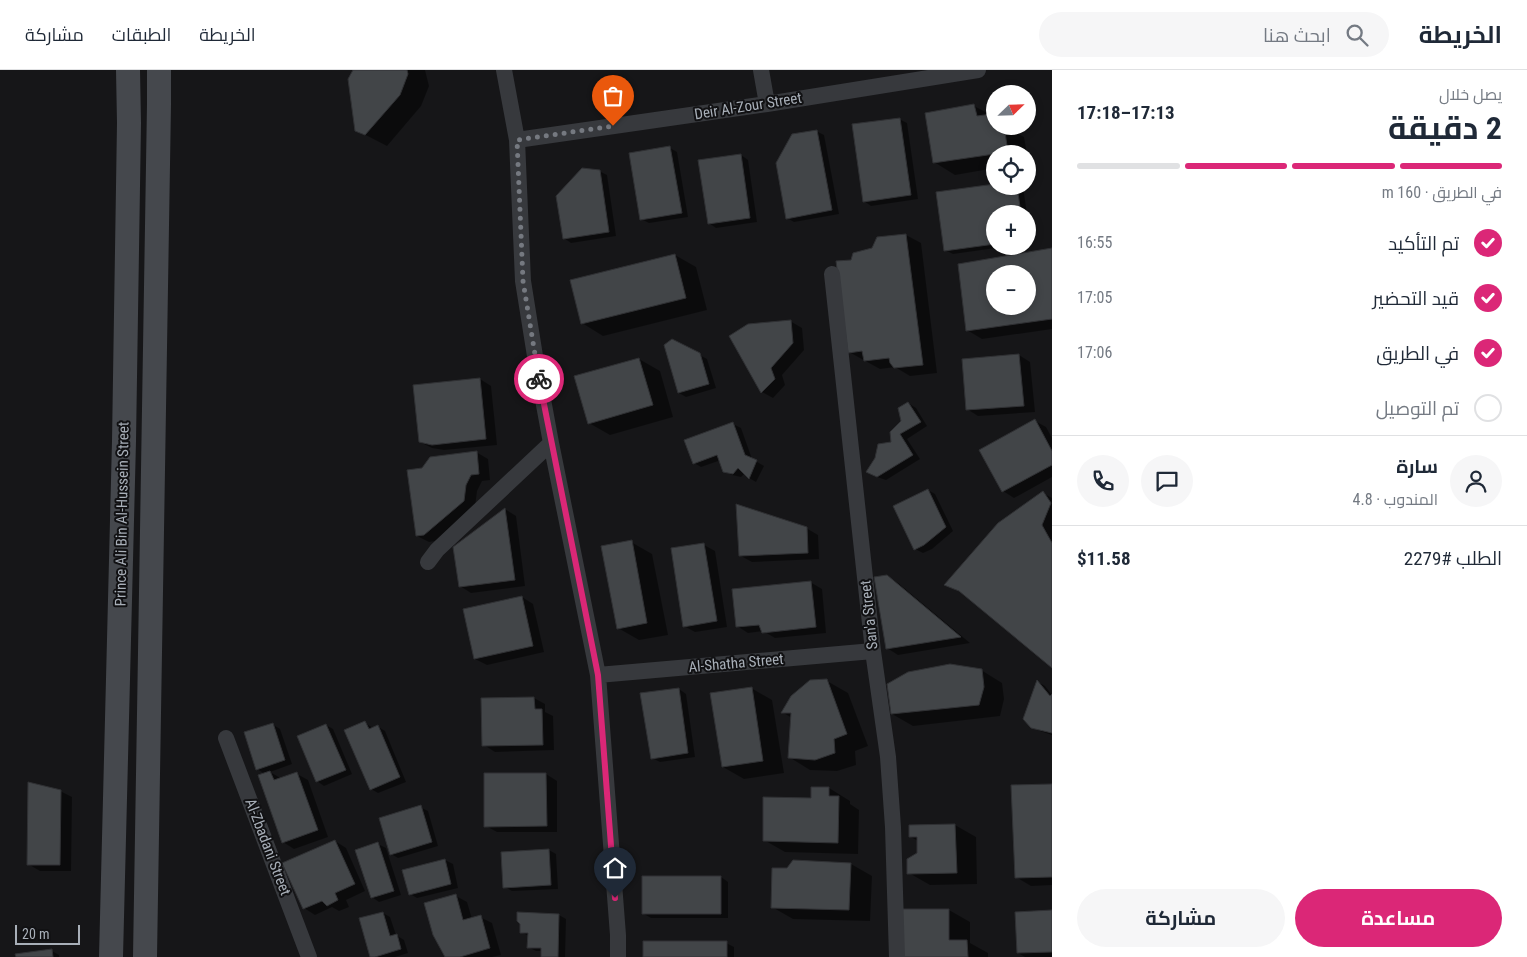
<!DOCTYPE html>
<html lang="ar">
<meta charset="utf-8">
<style>
body{margin:0;font-family:"Roboto Condensed",Cairo,sans-serif;background:#f6f6f7;color:#1f2937;direction:rtl;height:100vh;display:flex;flex-direction:column;font-size:19px;white-space:nowrap}
*{box-sizing:border-box;margin:0}
p{font-size:16px;color:#747a83}
.icon{flex:none;width:28px;height:28px;fill:none;stroke:currentColor;stroke-width:2;stroke-linecap:round;stroke-linejoin:round}
.map{position:relative;flex:1;overflow:hidden;direction:ltr}
.side{display:flex;flex-direction:column;background:#fff;width:475px}
.side>*{flex:none}
.needle{width:32px;rotate:67deg}
.controls{position:absolute;left:986px;top:15px;display:grid;gap:10px}
.controls a{display:grid;place-items:center;width:50px;height:50px;border-radius:50%;background:#fff;box-shadow:0 2px 8px #0003;font-size:25px}
.scale{position:absolute;left:15px;bottom:12px;width:65px;box-sizing:border-box;padding-left:5px;border:2px solid #a8afb8;border-top:0;font-size:14px;line-height:18px;white-space:nowrap;color:#a8afb8;-webkit-text-stroke:4px #111113;paint-order:stroke}
.pin{position:absolute;display:grid;place-items:center;width:42px;height:42px;color:#fff;margin:-51px -21px;border-radius:50% 50% 50% 0;rotate:-45deg;box-shadow:0 0 5px #0007}
.pin .icon{rotate:45deg}
.courier{position:absolute;display:grid;place-items:center;width:50px;height:50px;margin:-25px;border:4px solid #db2777;border-radius:50%;background:#fff;color:#222;box-shadow:0 1px 6px #0007}
.overview em{font-style:normal;font-weight:700}
.overview div{display:flex;flex-direction:column-reverse}
.overview{display:flex;align-items:center;justify-content:space-between;height:85px;padding:0 25px}
h1{font-size:32px;font-weight:700;line-height:38px}
.bar{display:grid;grid-template-columns:repeat(4,1fr);gap:8px 5px;align-content:center;height:60px;padding:0 25px}
.bar i{height:6px;border-radius:4px;background:#e0e1e3}
.bar .active{background:#db2777}
.bar p{grid-column:span 4}
.line{display:flex;align-items:center;gap:12px;padding:0 25px;border-top:1px solid #e0e1e3}
.line div{flex:1}
.round{display:grid;place-items:center;flex:none;width:52px;height:52px;border-radius:26px;background:#f6f6f7}
ol{padding:0 25px;list-style:none}
li{display:flex;align-items:center;gap:15px;height:55px}
li p{margin-inline-start:auto}
li .icon{padding:5px;border-radius:50%;background:#db2777;color:#fff;stroke-width:4}
li:last-child{color:#747a83}
li i{width:28px;height:28px;border:2px solid #e0e1e3;border-radius:50%}
.cta{display:flex;gap:10px;margin-top:auto;padding:10px 25px}
.cta a{flex:1;height:58px;border-radius:30px;background:#db2777;color:#fff;font-size:20px;font-weight:700;line-height:58px;text-align:center}
.cta a+a{background:#f6f6f7;color:#1f2937}
header{display:flex;align-items:center;gap:30px;box-sizing:border-box;height:70px;padding:0 25px;background:#fff;border-bottom:1px solid #e0e1e3}
header strong{font-size:24px}
nav{display:flex;gap:28px;margin-inline-start:auto;font-size:18px}
.search{width:350px;height:45px;background:#f6f6f7;display:flex;align-items:center;gap:12px;box-sizing:border-box;padding:0 18px;border-radius:28px;color:#747a83;font-size:19px}
main{display:flex;flex:1;min-height:0}
.map>svg:first-child{display:block}
.shadow{fill:#0007;fill-rule:evenodd}
.building{fill:#424548;stroke:#303134;fill-rule:evenodd}
.lines{fill:none;stroke-linecap:round;stroke-linejoin:round}
.minor{stroke:#37393d;stroke-width:16}
.secondary{stroke:#45484d;stroke-width:24}
.done{stroke:#757980;stroke-width:5;stroke-dasharray:0 9}
.route{stroke:#db2777;stroke-width:6}
.labels{text-anchor:middle;dominant-baseline:central;stroke-width:4;stroke-linejoin:round;paint-order:stroke}
.street-label{font-size:15px;fill:#a8afb8;stroke:#111113}
</style>
<header>
<strong>الخريطة</strong>
<div class="search"><svg class="icon" aria-label="search" viewBox="0 0 24 24"><circle cx="10" cy="10" r="6"/><path d="M15 15l6 6"/></svg>ابحث هنا</div>
<nav><a>الخريطة</a><a>الطبقات</a><a>مشاركة</a></nav>
</header>
<main>
<section class="side">
<div class="overview"><div><h1>2 دقيقة</h1><p>يصل خلال</p></div><em>17:13–17:18</em></div>
<div class="bar"><i class="active"></i><i class="active"></i><i class="active"></i><i></i><p>في الطريق · 160 m</p></div>
<ol>
<li><svg class="icon" aria-label="check" viewBox="0 0 24 24"><path d="M5 12l5 5 9-10"/></svg>تم التأكيد<p>16:55</p></li>
<li><svg class="icon" aria-label="check" viewBox="0 0 24 24"><path d="M5 12l5 5 9-10"/></svg>قيد التحضير<p>17:05</p></li>
<li><svg class="icon" aria-label="check" viewBox="0 0 24 24"><path d="M5 12l5 5 9-10"/></svg>في الطريق<p>17:06</p></li>
<li><i></i>تم التوصيل</li>
</ol>
<div class="line" style="height:90px"><a class="round"><svg class="icon" aria-label="person" viewBox="0 0 24 24"><circle cx="12" cy="8" r="4"/><path d="M4 21q1-7 8-7t8 7"/></svg></a><div><b>سارة</b><p>المندوب · 4.8</p></div><a class="round"><svg class="icon" aria-label="chat" viewBox="0 0 24 24"><path d="M4 5h16v11H9l-5 4z"/></svg></a><a class="round"><svg class="icon" aria-label="phone" viewBox="0 0 24 24"><path d="M5 4h4l2 5-3 2q2 4 5 5l2-3 5 2v4C11 20 4 13 5 4z"/></svg></a></div>
<div class="line" style="height:65px"><div>الطلب #2279</div><b>$11.58</b></div>
<div class="cta"><a>مساعدة</a><a>مشاركة</a></div>
</section>
<div class="map">
<svg width="1052" height="887" viewBox="0 0 1052 887">
<rect width="100%" height="100%" fill="#161618"/>
<path class="shadow" d="M355 0H425L429 16 421 36 387 76 356 60Z
M974 36 995 47V56H1011L1013 61 1024 67 1027 84H995V98L955 105 934 92Z
M899 49 907 53 918 129 871 136 864 131Z
M816 61 824 65 839 144 794 152 787 148Z
M670 78 677 82 688 147 649 153 641 149Z
M741 85 748 90 757 152 716 158 709 153Z
M599 101 607 105 616 166 571 173 564 168Z
M995 115 1023 117 1027 144H995V176H1010L953 184 945 180Z
M1028 145 1032 173 1028 174Z
M906 165 921 173 937 303 910 306 895 297 880 299 849 282 852 191 873 179 878 168Z
M1052 180V259L982 269 967 260 959 195ZM995 204H1028V236H995Z
M675 185 696 197 707 240 603 266 582 253Z
M790 251 802 258 804 280 782 305 785 315 773 328 762 322 730 266Z
M672 270 707 289 716 318 686 327 679 323Z
M1019 285 1030 292 1035 342 978 346 967 339 963 290Z
M639 289 660 301 673 347 610 365 589 353Z
M480 309 491 316 497 375 444 380 432 378 420 372Z
M908 333 916 338 927 356 907 369 920 389 886 410 874 406 903 352Z
M1035 351 1046 357 1052 368V407L1014 428 1003 421 981 380Z
M733 354 741 358 752 389 764 396 756 412 749 408 745 403 741 407 732 405 724 401 721 390 701 397 694 393Z
M476 382 488 389 490 410 482 411 477 421 475 437 435 471 429 472 417 466 422 400Z
M928 420 935 424 953 461 932 479 923 483 915 479Z
M1043 423 1052 428V596L966 525 945 514Z
M505 439 516 446 525 516 471 523 460 516 455 478Z
M806 458 818 465 819 489 752 492 741 486Z
M631 472 652 484 668 565 639 570 618 558Z
M704 475 715 481 727 557 695 562 684 556Z
M887 506 898 513 970 573 898 585 887 578Z
M810 512 822 519 826 563 775 568 763 561 748 563 737 556Z
M522 527 533 534 544 582 487 595 475 589Z
M981 600 1002 613 1004 629 1000 646 913 656 892 644Z
M827 611 848 623 868 676 855 681 856 695 837 701 810 700 789 687 792 648 782 642Z
M1038 612 1045 616 1052 625V665L1040 661 1032 657Z
M751 618 772 630 784 703 744 709 723 697Z
M679 619 686 624 695 687 660 692 652 688Z
M534 628 545 634V642L553 646 554 680 495 682 484 675Z
M365 653 373 658 377 656 385 661 406 712 378 723 371 719Z
M272 654 280 659 292 694 270 702 282 709 297 704 308 710 328 767 294 779 283 772 265 704 257 699Z
M326 655 333 659 352 704 324 716 317 711Z
M546 704 557 711V762H497L486 756Z
M1052 715V815L1031 816 1016 807Z
M812 718H829L850 731V734L859 740 858 784 785 782 764 770 812 730Z
M60 721 72 727 71 801H40L28 794Z
M420 737 428 741 438 776 398 788 391 784Z
M955 755 976 767 977 814 930 815 909 803 918 783V771L911 767V756Z
M335 771 346 778 365 821 346 830 349 837 339 841 332 837 315 845 304 838Z
M378 774 386 778 401 825 379 832 372 827Z
M549 780 556 784 558 819 512 821 505 817Z
M445 790 453 794 458 818 417 828 410 824Z
M851 794 872 806 870 851 793 849 772 837 788 799Z
M721 807 728 812V848H651L644 844Z
M456 826 467 832 472 849 480 847 492 853 501 885 492 887H447Z
M949 840 970 852V873L988 883V887H904Z
M1052 842V887H1025L1018 883Z
M383 843 390 847 396 865 404 870 408 883 395 887H372Z
M519 843 559 845 566 849 565 887H542V881H536L528 877 529 866 521 862Z
M726 873 734 877V887H644Z
M52 881 59 885V887H17Z"/>
<path class="building" d="M353 0H407L408 4 400 25 365 65 355 61 348 9Z
M974 34 977 46 992 44 995 56H1004L1008 82 933 93 925 43Z
M900 48 911 125 863 132 852 54Z
M817 60 832 140 786 149 776 93 792 64Z
M670 76 682 143 640 150 629 83Z
M741 84 750 148 708 154 698 90Z
M582 98 600 100 609 162 563 169 556 126Z
M995 114V116H1017L1021 144H995V174L944 181 936 122Z
M906 164 923 295 894 298 890 293 889 288 864 291 862 281 848 283 836 191 851 190 853 183 872 178 877 167Z
M1052 178V249L966 261 958 194ZM995 204H1028V236H995Z
M675 184 686 228 581 254 570 210Z
M791 250 793 273 771 298 775 309 761 323 729 266 748 254Z
M672 269 700 283 709 314 678 323 664 275Z
M1019 284 1024 336 966 340 962 289Z
M639 288 653 335 588 354 574 306Z
M480 308 486 369 432 375 419 372 413 315Z
M908 332 921 352 900 364 913 385 877 407 866 402 875 388 878 374 891 372 890 362 901 351 898 338Z
M1035 349 1052 381V395L1002 422 979 380Z
M733 352 745 385 757 390 749 409 738 398 733 404 723 402 717 385 693 394 684 370Z
M477 381 479 404 471 405 466 415 464 431 424 465 416 466 407 400 422 398 430 387Z
M928 419 946 457 924 475 914 480 893 436Z
M1043 421 1051 433 1042 455 1052 473V598L959 521 944 515 998 453Z
M736 434 807 457 808 483 739 486Z
M505 438 515 510 459 517 453 477Z
M632 470 647 553 617 559 601 476Z
M704 473 717 551 683 557 671 478Z
M887 505 961 567 886 579 874 507Z
M811 511 816 557 762 563 759 555 736 557 732 519Z
M522 526 533 576 474 589 463 539Z
M950 594 982 599 984 617 979 635 891 644 887 614 908 602Z
M827 609 847 664 834 669 835 683 815 690 788 688 791 643H781L791 626 810 610Z
M1037 610 1050 626 1052 624V663L1031 658 1023 649Z
M752 617 763 691 722 697 710 623Z
M679 618 688 683 651 689 640 623Z
M534 627 535 639H542L543 675 482 676 481 628Z
M365 651 369 659 378 655 400 707 370 720 344 660Z
M273 653 285 690 256 700 244 662Z
M326 654 346 700 316 712 297 666Z
M270 701 274 710 297 702 318 760 282 773 258 705Z
M484 703H546L547 756 484 757Z
M28 712 61 720 60 795H27Z
M1052 714V807L1015 808 1011 715Z
M811 717H829V726H839L838 773 763 771V727L811 728Z
M421 735 432 772 390 785 379 748Z
M955 754 957 803 907 804V789L917 783V767H909V755Z
M335 770 355 814 335 823 338 830 327 836 322 831 303 839 282 793Z
M378 772 394 821 371 828 355 780Z
M549 779 551 815 503 818 501 782Z
M445 789 451 814 409 825 402 800Z
M793 790 851 793 849 840 771 838 772 798H787Z
M642 806H721V844H642Z
M456 824 463 850 481 845 490 878 460 887H445L433 865 424 833Z
M902 839H949V870H967L968 887H902Z
M1052 840V882L1017 883 1015 842Z
M383 842 390 866 397 864 401 879 375 887H370L359 848Z
M517 842 559 844 558 887H541V878H527L528 863H520V854L517 851Z
M643 871H727V887H643Z
M52 879 53 887H16L15 884Z"/>
<g class="lines">
<path class="minor" d="M504 0 517 70 523 211 535 286 551 373 598 605 618 865V887
M761 0 767 34
M517 70 767 34 978 0
M832 204 873 581 888 687 893 757 897 887
M428 492 437 480 551 373
M598 605 873 581
M226 668 309 887"/>
<path class="secondary" d="M111 887 124 371 129 53 128 0
M145 887 159 34V0"/>
</g>
<g class="lines">
<path class="done" d="M539 309 523 211 517 70 613 56"/>
<path class="route" d="M539 309 598 605 615 828"/>
</g>
<g class="labels">
<g class="street-label">
<text transform="translate(748 36) rotate(-9)">Deir Al-Zour Street</text>
<text transform="translate(122 444) rotate(-89)">Prince Ali Bin Al-Hussein Street</text>
<text transform="translate(869 545) rotate(-96)">San'a Street</text>
<text transform="translate(736 593) rotate(-5)">Al-Shatha Street</text>
<text transform="translate(268 777) rotate(69)">Al-Zbadani Street</text>
</g>
</g>
</svg>
<div class="controls">
<a><svg class="needle" viewBox="-14 -14 28 28"><path d="M0-13l5 13h-10z" fill="#e53935"/><path d="M0 13l5-13h-10z" fill="#747a83"/></svg></a>
<a><svg class="icon" aria-label="locate" viewBox="0 0 24 24"><circle cx="12" cy="12" r="6"/><path d="M12 2v4M12 18v4M2 12h4M18 12h4"/></svg></a>
<a>+</a>
<a>−</a>
</div>
<div class="scale">20 m</div>
<div class="pin" style="left:613px;top:56px;background:#ea580c"><svg class="icon" aria-label="bag" viewBox="0 0 24 24"><path d="M5 8h14l-1 12H6zM9 8a3 3 0 0 1 6 0"/></svg></div>
<div class="pin" style="left:615px;top:828px;background:#1f2937"><svg class="icon" aria-label="home" viewBox="0 0 24 24"><path d="M3 11l9-7 9 7M6 9v11h12V9"/></svg></div>
<div class="courier" style="left:539px;top:309px"><svg class="icon" aria-label="bike" viewBox="0 0 24 24"><circle cx="6" cy="16" r="4"/><circle cx="18" cy="16" r="4"/><path d="M6 16l4-8h5l3 8M10 8l3 8H6M13 5h3"/></svg></div>
</div>
</main>
